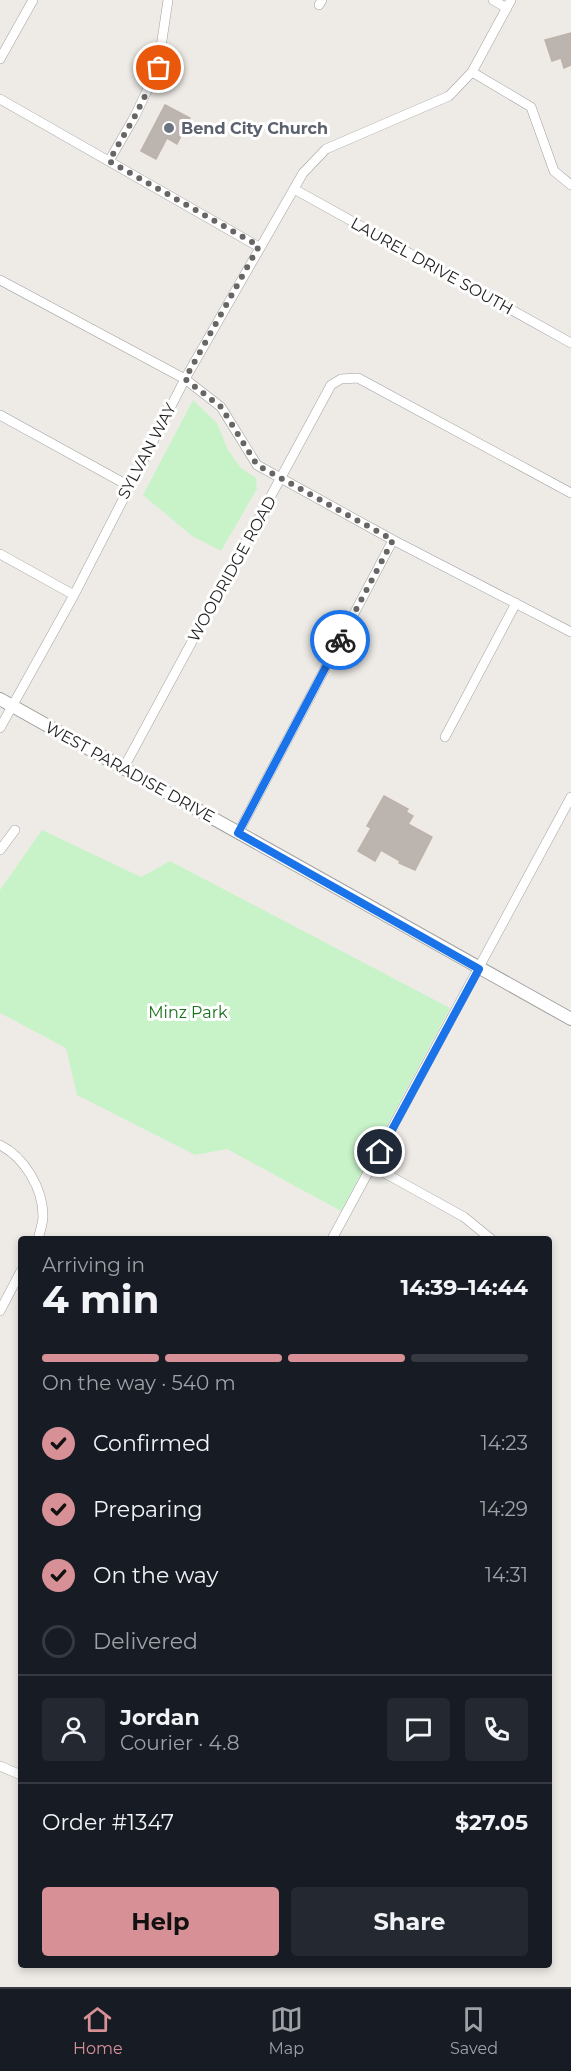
<!DOCTYPE html>
<meta charset="utf-8">
<style>
body{margin:0;font-family:Montserrat,sans-serif;background:#242831;color:#f1f3f6;height:100vh;display:flex;flex-direction:column;font-size:22px;white-space:nowrap}
*{box-sizing:border-box;margin:0}
p{font-size:20px;color:#9ea1a6}
.icon{flex:none;width:33px;height:33px;fill:none;stroke:currentColor;stroke-width:2;stroke-linecap:round;stroke-linejoin:round}
.map{position:relative;flex:1;overflow:hidden}
.panel{position:absolute;left:18px;top:1236px;width:534px;height:732px;display:flex;flex-direction:column;background:#171b24;border-radius:6px;box-shadow:0 3px 9px #0003}
.panel>*{flex:none}
.pin{position:absolute;display:grid;place-items:center;width:51px;height:51px;color:#fff;margin:-26px;border:3px solid #fff;border-radius:50%;box-shadow:0 2px 6px #0007}
.courier{position:absolute;display:grid;place-items:center;width:60px;height:60px;margin:-30px;border:4px solid #1a73e8;border-radius:50%;background:#fff;color:#222;box-shadow:0 2px 8px #0007}
.overview em{font-style:normal;font-weight:700}
.overview div{display:flex;flex-direction:column-reverse}
.overview{display:flex;align-items:center;justify-content:space-between;height:102px;padding:0 24px}
h1{font-size:39px;font-weight:700;line-height:45px}
.bar{display:grid;grid-template-columns:repeat(4,1fr);gap:9px 6px;align-content:center;height:72px;padding:0 24px}
.bar i{height:8px;border-radius:4px;background:#363941}
.bar .on{background:#d79095}
.bar p{grid-column:span 4}
.line{display:flex;align-items:center;gap:15px;padding:0 24px;border-top:2px solid #363941}
.line div{flex:1}
.round{display:grid;place-items:center;flex:none;width:63px;height:63px;border-radius:6px;background:#242831}
ol{padding:0 24px;list-style:none}
li{display:flex;align-items:center;gap:18px;height:66px}
li p{margin-inline-start:auto}
li .icon{padding:6px;border-radius:50%;background:#d79095;color:#111;stroke-width:4}
li:last-child{color:#9ea1a6}
li i{width:33px;height:33px;border:3px solid #363941;border-radius:50%}
.action{display:flex;gap:12px;margin-top:auto;padding:12px 24px}
.action a{flex:1;height:69px;border-radius:6px;background:#d79095;color:#111;font-size:24px;font-weight:700;line-height:69px;text-align:center}
.action a+a{background:#242831;color:#f1f3f6}
.tab-bar{display:flex;justify-content:space-around;align-items:center;height:84px;border-top:2px solid #363941;background:#171b24;font-size:16px;color:#9ea1a6}
.tab-bar a{display:grid;justify-items:center;gap:3px}
.tab-bar .on{color:#d79095}
.map>svg:first-child{display:block}
.park{fill:#c8f3c9}
.building{fill:#bbb4af;stroke:#beb2aa;stroke-width:1.5}
.lines{fill:none;stroke-linecap:round;stroke-linejoin:round}
.minor-casing{stroke:#a0a0a0;stroke-width:10}
.tertiary-casing{stroke:#a0a0a0;stroke-width:14}
.minor{stroke:#fff;stroke-width:9}
.tertiary{stroke:#fff;stroke-width:12}
.done{stroke:#676665;stroke-width:6;stroke-dasharray:0 10.8}
.route{stroke:#1a73e8;stroke-width:8}
.worship-dot{fill:#6b7280;stroke:#fff;stroke-width:2}
.labels{text-anchor:middle;dominant-baseline:central;stroke-width:6;stroke-linejoin:round;paint-order:stroke}
.worship-label{font-size:16px;font-weight:bold;fill:#5b616d;stroke:#fff;text-anchor:start}
.street-label{font-size:16px;fill:#1f1f1f;stroke:#fff}
.park-label{font-size:16px;fill:#18721a;stroke:#fff}
</style>
<div class="map">
<svg width="571" height="1987" viewBox="0 0 571 1987">
<rect width="100%" height="100%" fill="#eeebe6"/>
<path class="park" d="M193 400 217 423 228 450 241 468 256 478 257 489 221 551 192 536 143 495Z
M42 830 141 877 170 861 450 1008 341 1211 227 1149 195 1155 77 1095 66 1048 0 1013V890Z"/>
<path class="building" d="M571 33V65L564 68 561 58 552 61 545 40Z
M165 105 190 118 177 144 167 138 156 159 141 151Z
M384 796 408 809 406 812 413 816 408 824 432 837 415 870 399 863 400 861 381 850 375 861 358 851 371 828 367 826Z"/>
<g class="lines">
<g class="minor-casing">
<path id="minor" d="M493 0 507 8
M319 5 322 0
M0 59 33 0
M472 72 531 107 554 171 571 185
M0 99 259 247
M109 161 135 116 158 67 168 0
M294 189 571 343
M0 280 185 379 221 407 257 465 393 540 571 632
M0 415 129 486
M0 554 74 595
M0 728 74 595 185 379 303 173 326 149 449 96 472 72 511 0
M445 737 516 603
M123 769 331 385 341 379 358 378 571 493
M238 833 393 540
M0 850 15 830
M0 1145C24 1157 43 1188 43 1216 43 1223 40 1232 38 1239
M372 1166 464 1217 491 1239
M332 1239 571 797
M0 1311 21 1271
M0 1766 21 1775"/>
</g>
<g class="tertiary-casing">
<path id="tertiary" d="M0 699 571 1019"/>
</g>
<use href="#minor" class="minor"/>
<use href="#tertiary" class="tertiary"/>
</g>
<g class="lines">
<path class="done" d="M159 68 135 116 109 161 259 246 185 379 221 407 257 465 393 540 340 640"/>
<path class="route" d="M340 640 238 833 479 969 380 1152"/>
</g>
<circle class="worship-dot" cx="169" cy="128" r="6"/>
<g class="labels">
<g class="worship-label">
<text x="181" y="128">Bend City Church</text>
</g>
<g class="street-label">
<text transform="translate(432 266) rotate(29)">LAUREL DRIVE SOUTH</text>
<text transform="translate(147 451) rotate(-62)">SYLVAN WAY</text>
<text transform="translate(232 569) rotate(-61)">WOODRIDGE ROAD</text>
<text transform="translate(130 772) rotate(29)">WEST PARADISE DRIVE</text>
</g>
<g class="park-label">
<text x="188" y="1012">Minz Park</text>
</g>
</g>
</svg>
<div class="pin" style="left:159px;top:68px;background:#ea580c"><svg class="icon" aria-label="bag" viewBox="0 0 24 24"><path d="M5 8h14l-1 12H6zM9 8a3 3 0 0 1 6 0"/></svg></div>
<div class="pin" style="left:380px;top:1152px;background:#1f2937"><svg class="icon" aria-label="home" viewBox="0 0 24 24"><path d="M3 11l9-7 9 7M6 9v11h12V9"/></svg></div>
<div class="courier" style="left:340px;top:640px"><svg class="icon" aria-label="bike" viewBox="0 0 24 24"><circle cx="6" cy="16" r="4"/><circle cx="18" cy="16" r="4"/><path d="M6 16l4-8h5l3 8M10 8l3 8H6M13 5h3"/></svg></div>
<section class="panel">
<div class="overview"><div><h1>4 min</h1><p>Arriving in</p></div><em>14:39–14:44</em></div>
<div class="bar"><i class="on"></i><i class="on"></i><i class="on"></i><i></i><p>On the way · 540 m</p></div>
<ol>
<li><svg class="icon" aria-label="check" viewBox="0 0 24 24"><path d="M5 12l5 5 9-10"/></svg>Confirmed<p>14:23</p></li>
<li><svg class="icon" aria-label="check" viewBox="0 0 24 24"><path d="M5 12l5 5 9-10"/></svg>Preparing<p>14:29</p></li>
<li><svg class="icon" aria-label="check" viewBox="0 0 24 24"><path d="M5 12l5 5 9-10"/></svg>On the way<p>14:31</p></li>
<li><i></i>Delivered</li>
</ol>
<div class="line" style="height:108px"><a class="round"><svg class="icon" aria-label="person" viewBox="0 0 24 24"><circle cx="12" cy="8" r="4"/><path d="M4 21q1-7 8-7t8 7"/></svg></a><div><b>Jordan</b><p>Courier · 4.8</p></div><a class="round"><svg class="icon" aria-label="chat" viewBox="0 0 24 24"><path d="M4 5h16v11H9l-5 4z"/></svg></a><a class="round"><svg class="icon" aria-label="phone" viewBox="0 0 24 24"><path d="M5 4h4l2 5-3 2q2 4 5 5l2-3 5 2v4C11 20 4 13 5 4z"/></svg></a></div>
<div class="line" style="height:78px"><div>Order #1347</div><b>$27.05</b></div>
<div class="action"><a>Help</a><a>Share</a></div>
</section>
</div>
<nav class="tab-bar">
<a class="on"><svg class="icon" aria-label="home" viewBox="0 0 24 24"><path d="M3 11l9-7 9 7M6 9v11h12V9"/></svg>Home</a>
<a><svg class="icon" aria-label="map" viewBox="0 0 24 24"><path d="M3 6l6-2 6 2 6-2v14l-6 2-6-2-6 2zM9 4v14M15 6v14"/></svg>Map</a>
<a><svg class="icon" aria-label="saved" viewBox="0 0 24 24"><path d="M7 4h10v16l-5-4-5 4z"/></svg>Saved</a>
</nav>
